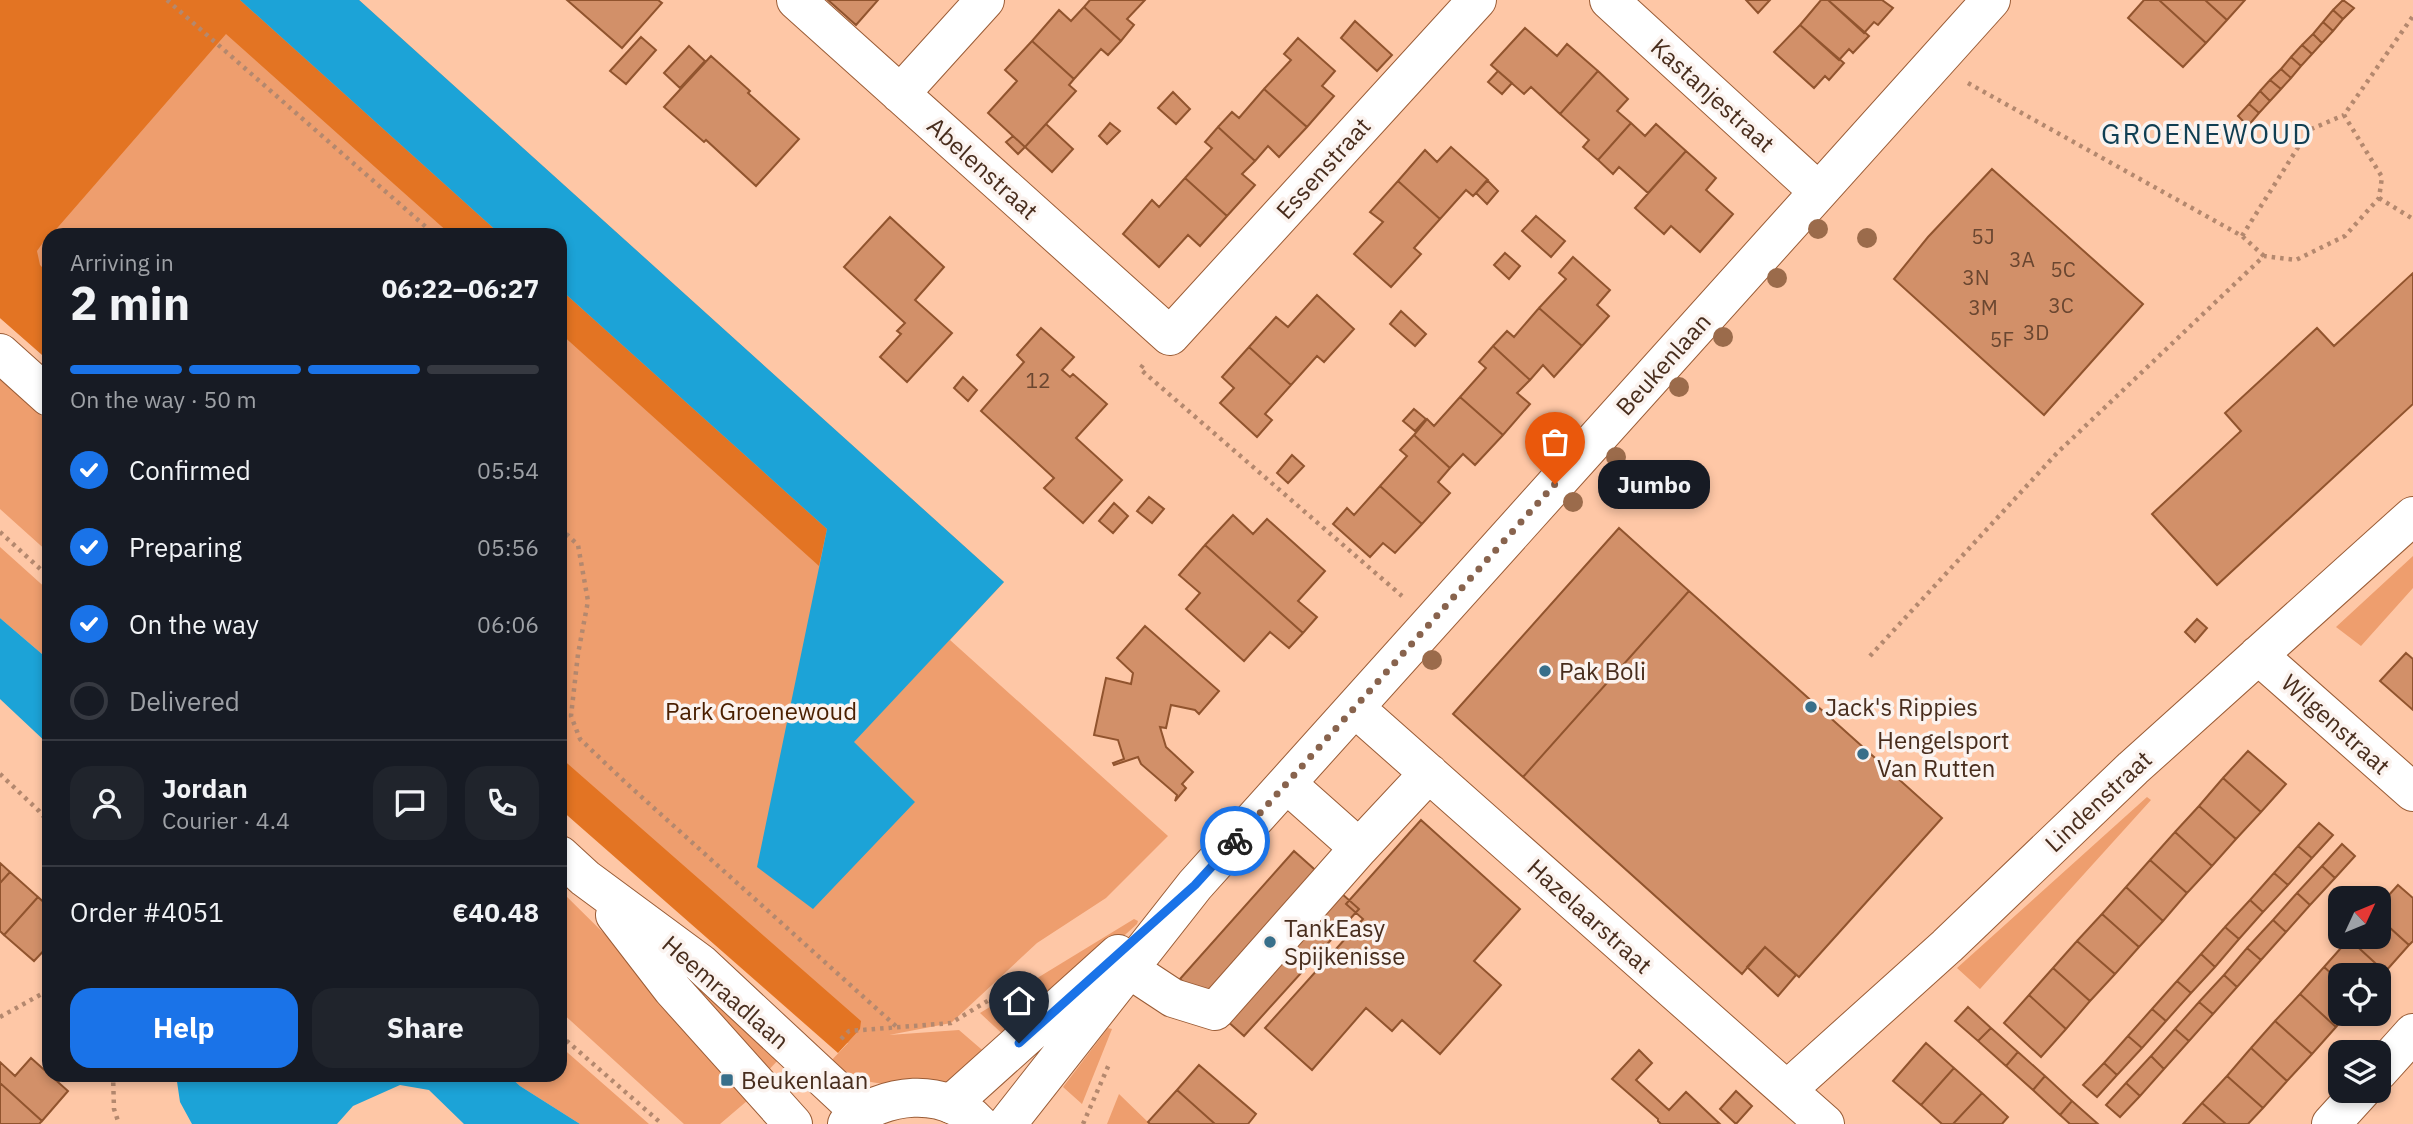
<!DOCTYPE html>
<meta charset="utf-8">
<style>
body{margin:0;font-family:"IBM Plex Sans",sans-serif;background:#20242c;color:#f1f3f6;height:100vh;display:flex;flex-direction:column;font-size:26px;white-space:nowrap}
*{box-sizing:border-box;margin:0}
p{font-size:23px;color:#9ea1a6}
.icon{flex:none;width:38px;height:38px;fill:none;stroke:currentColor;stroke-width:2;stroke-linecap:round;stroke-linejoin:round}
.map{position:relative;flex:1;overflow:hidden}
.drawer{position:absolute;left:42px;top:228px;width:525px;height:854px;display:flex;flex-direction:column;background:#171b24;border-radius:21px;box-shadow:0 4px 10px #0003}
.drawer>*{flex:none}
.needle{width:46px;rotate:46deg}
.fabs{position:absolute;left:2328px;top:886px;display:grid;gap:14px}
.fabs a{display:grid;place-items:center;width:63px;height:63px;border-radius:14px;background:#171b24;box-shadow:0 4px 10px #0003;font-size:35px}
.pin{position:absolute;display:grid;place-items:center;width:60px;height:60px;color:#fff;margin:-72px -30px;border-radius:50% 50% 50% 0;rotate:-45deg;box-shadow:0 0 7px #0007}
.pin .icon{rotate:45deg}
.courier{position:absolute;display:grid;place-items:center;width:70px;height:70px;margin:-35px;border:5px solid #1a73e8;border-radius:50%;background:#fff;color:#222;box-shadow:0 2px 9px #0007}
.bubble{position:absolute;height:49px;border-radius:21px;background:#171b24;box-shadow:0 4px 10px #0003;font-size:23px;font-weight:700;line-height:49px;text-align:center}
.headline em{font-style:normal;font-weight:700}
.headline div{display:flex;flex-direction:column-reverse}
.headline{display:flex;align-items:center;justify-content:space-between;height:119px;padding:0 28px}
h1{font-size:46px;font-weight:700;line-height:52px}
.bar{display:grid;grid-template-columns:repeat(4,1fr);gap:10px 7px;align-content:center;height:84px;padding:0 28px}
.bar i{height:9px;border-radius:5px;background:#363941}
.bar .on{background:#1a73e8}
.bar p{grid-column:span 4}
.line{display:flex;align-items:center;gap:18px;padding:0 28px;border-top:2px solid #363941}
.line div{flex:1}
.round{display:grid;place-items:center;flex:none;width:74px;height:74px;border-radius:21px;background:#20242c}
ol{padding:0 28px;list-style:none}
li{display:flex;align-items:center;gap:21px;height:77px}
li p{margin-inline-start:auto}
li .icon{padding:7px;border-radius:50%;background:#1a73e8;color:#fff;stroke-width:4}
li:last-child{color:#9ea1a6}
li i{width:38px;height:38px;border:4px solid #363941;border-radius:50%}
.button{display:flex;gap:14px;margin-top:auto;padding:14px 28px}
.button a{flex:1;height:80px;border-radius:21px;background:#1a73e8;color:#fff;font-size:28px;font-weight:700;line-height:80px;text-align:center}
.button a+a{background:#20242c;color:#f1f3f6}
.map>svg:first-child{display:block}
.green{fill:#ee9e6e}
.forest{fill:#e37423}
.water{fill:#1ca3d7}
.building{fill:#d29069;stroke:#91542e;stroke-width:2}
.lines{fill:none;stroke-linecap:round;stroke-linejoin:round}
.minor-casing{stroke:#9a5c36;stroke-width:40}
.major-casing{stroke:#9a5c36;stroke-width:40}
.path{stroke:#b4886e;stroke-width:4.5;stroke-dasharray:3.5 5;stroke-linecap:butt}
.minor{stroke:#fff;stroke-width:38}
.major{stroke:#fff;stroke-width:38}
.tree{fill:#9b6b4b}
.done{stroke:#88634d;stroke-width:7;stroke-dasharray:0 12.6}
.route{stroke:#1a73e8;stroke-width:9}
.poi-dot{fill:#386f8a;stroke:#fbf3ef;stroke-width:2.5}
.labels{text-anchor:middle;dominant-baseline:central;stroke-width:7;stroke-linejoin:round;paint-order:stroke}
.number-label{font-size:21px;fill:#6a4630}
.street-label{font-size:24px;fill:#482d1d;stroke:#fbf3ef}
.poi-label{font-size:24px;fill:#482d1d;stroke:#fbf3ef;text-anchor:start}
.park-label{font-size:24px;fill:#4a1f00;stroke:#fbf3ef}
.quarter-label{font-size:28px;letter-spacing:2px;fill:#103f53;stroke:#fbf3ef}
</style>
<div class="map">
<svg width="2413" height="1124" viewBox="0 0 2413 1124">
<rect width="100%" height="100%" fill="#fec7a6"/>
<path class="green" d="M0 0H359L1004 582 950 640 1168 836 1106 898 1037 943 951 1023 889 1035 959 1030 988 1055C977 1063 964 1076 952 1081 942 1085 929 1084 919 1084 885 1086 857 1084 829 1063L848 1043 839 1044 560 805V234H49V361L0 318Z
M0 377 49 423V553L0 509Z
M0 547 49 591V660L0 618Z
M2413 556V588L2361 646 2336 627Z
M2147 797 2151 800 1980 989 1957 968Z
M560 890 641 970 754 1095 720 1124H684L560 1011Z
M1134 919 1138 921 1137 924 1009 1040 980 1013Z
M679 970 780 1058 764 1075Z
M1108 1028 1112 1029 1082 1104 1063 1087Z
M560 1046 649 1124H580L520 1086 508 1075 560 1074Z
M1119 1094 1150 1124H1107Z"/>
<path class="forest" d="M0 0H240L500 234H450L226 34 52 234H49L37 251 40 265 49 274V361L0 318Z
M560 289 827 529 819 566 560 333Z
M560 757 861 1021 860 1029 838 1053 560 809Z"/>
<path class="water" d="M240 0H359L1004 582 854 742 915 802 813 909 757 867 827 529 560 289V234H500Z
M0 618 49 660V745L0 699Z
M176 1075H508L520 1086 580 1124H464L429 1090 400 1085 353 1106 337 1124H192L180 1102Z"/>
<path class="building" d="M567 0H658L662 3 622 48Z
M828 0H878L856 25Z
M1090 0H1145L1127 19 1134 25 1121 41 1084 7Z
M1746 0H1770L1758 13Z
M1821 0H1828L1869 36 1853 53 1849 49 1839 60 1800 25Z
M1828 0H1882L1893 8 1878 25 1874 22 1864 33Z
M2144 0H2159L2206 43 2183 67 2128 18Z
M2159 0H2205L2227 20 2206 43Z
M2205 0H2245L2227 20Z
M2343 0 2354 8 2343 19 2333 10Z
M1084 7 1121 41 1108 55 1101 49 1074 79 1032 41 1059 10 1071 21Z
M2333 10 2343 19 2333 31 2323 22Z
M1355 21 1392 55 1377 71 1341 38Z
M2323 22 2333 31 2322 43 2313 34Z
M1800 25 1844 63 1829 80 1825 76 1814 88 1774 52Z
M1525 28 1557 56 1567 44 1598 71 1560 114 1531 87 1524 94 1491 65Z
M2313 34 2322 43 2312 54 2302 45Z
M641 37 656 50 626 84 610 71Z
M1298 38 1335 71 1322 86 1334 96 1307 127 1264 89 1291 60 1284 54Z
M1032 41 1074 79 1069 85 1076 91 1025 147 988 113 1017 81 1005 70Z
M2302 45 2312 54 2301 66 2291 57Z
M689 46 705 61 680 88 664 73Z
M711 56 750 91 748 93 799 139 756 186 706 140 704 142 664 107Z
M2291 57 2301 66 2291 78 2281 69Z
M2281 69 2291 78 2281 89 2270 80Z
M1498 71 1512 83 1502 94 1488 82Z
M1598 71 1628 99 1617 111 1631 123 1598 160 1583 147 1589 140 1560 114Z
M2270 80 2281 89 2270 101 2260 91Z
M1264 89 1307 127 1279 157 1268 146 1255 161 1218 127 1232 112 1239 118Z
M2260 91 2270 101 2259 113 2249 104Z
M1173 92 1190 109 1176 124 1158 108Z
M2249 104 2259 113 2248 126 2238 116Z
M1110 123 1120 131 1107 144 1099 136Z
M1631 123 1645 136 1656 124 1686 151 1648 193 1619 167 1613 174 1598 160Z
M1046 124 1073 149 1052 172 1025 147 1018 154 1006 142 1013 136 1025 147Z
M1218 127 1255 161 1242 174 1255 185 1227 216 1185 178 1212 148 1205 142Z
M1451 147 1488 180 1473 196 1466 190 1440 219 1398 181 1425 150 1437 162Z
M1686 151 1716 178 1706 190 1733 214 1700 252 1671 226 1664 234 1635 208Z
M1992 169 2143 304 2044 415 1894 279 1928 237Z
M1185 178 1227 216 1200 246 1188 235 1159 267 1123 234 1152 200 1159 207Z
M1487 180 1498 191 1487 204 1476 193Z
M1398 181 1440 219 1414 248 1421 254 1391 287 1354 254 1383 222 1370 212Z
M1536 216 1565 241 1551 257 1522 231Z
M890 217 944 267 915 300 952 333 907 382 880 357 901 334 897 331 905 323 844 267Z
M1505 253 1520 266 1509 279 1494 265Z
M1573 257 1610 290 1597 305 1609 316 1582 346 1539 308 1566 279 1559 273Z
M2413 273V404L2217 585 2152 514 2241 431 2225 413 2317 328 2334 346Z
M1317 295 1354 329 1324 362 1317 356 1291 385 1249 347 1276 317 1288 327Z
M1539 308 1582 346 1554 377 1543 365 1530 380 1493 346 1507 331 1514 337Z
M1401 311 1426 334 1415 346 1390 324Z
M1041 328 1074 357 1062 370 1070 377 1073 374 1107 404 1076 438 1122 480 1083 523 1044 488 1054 478 981 411 1024 362 1017 355Z
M1493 346 1530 380 1517 393 1530 404 1503 435 1460 397 1486 368 1479 362Z
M1249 347 1291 385 1265 414 1272 420 1257 437 1220 403 1234 388 1222 377Z
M963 377 977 390 968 401 954 388Z
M1460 397 1503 435 1475 465 1463 454 1450 468 1414 435 1427 419 1434 426Z
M1414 409 1426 419 1415 431 1403 421Z
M1414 435 1450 468 1438 482 1450 493 1422 524 1380 486 1407 456 1400 450Z
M1292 455 1304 466 1288 483 1277 473Z
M1380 486 1422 524 1395 553 1383 543 1370 557 1333 524 1347 508 1354 515Z
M1149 497 1164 509 1152 523 1137 511Z
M1114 503 1128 516 1113 533 1099 521Z
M1233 515 1253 534 1267 519 1325 571 1298 601 1317 617 1303 633 1205 545Z
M1619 528 1689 591 1523 777 1453 714Z
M1205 545 1303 633 1289 648 1270 632 1244 661 1186 609 1200 593 1179 575Z
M1689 591 1942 818 1799 977 1765 947 1742 974 1523 777Z
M2197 619 2207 628 2195 642 2185 632Z
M1145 626 1219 691 1199 714 1195 710 1171 705 1166 728 1160 727 1166 747 1193 772 1182 784 1186 788 1175 801 1177 795 1141 764 1138 757 1114 765 1113 763 1124 759 1118 740 1094 735 1106 678 1131 684 1133 673 1117 658Z
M2406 653 2413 659V710L2380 681Z
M2248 751 2286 784 2261 812 2223 778Z
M2223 778 2261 812 2236 839 2199 806Z
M2199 806 2236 839 2212 866 2175 832Z
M1421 820 1520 909 1474 961 1501 985 1440 1054 1402 1020 1392 1031 1366 1008 1312 1070 1265 1028 1363 919 1346 904Z
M2319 823 2333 835 2312 858 2298 846Z
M2175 832 2212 866 2187 893 2150 860Z
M2342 844 2355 856 2335 878 2322 866Z
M2298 846 2312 858 2288 885 2274 873Z
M1294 851 1359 909 1244 1036 1180 979Z
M2150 860 2187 893 2163 921 2126 887Z
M0 863 10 872 0 883Z
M2322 866 2335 878 2310 905 2297 893Z
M10 872 38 897 4 935 0 931V883Z
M2274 873 2288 885 2263 912 2250 900Z
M2398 885 2413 898V941L2409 945 2378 917V907Z
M2126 887 2163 921 2139 947 2102 914Z
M2297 893 2310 905 2286 932 2273 920Z
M38 897 49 907V945L34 961 4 935Z
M2250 900 2263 912 2239 939 2225 927Z
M2102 914 2139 947 2115 974 2077 941Z
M2378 917 2409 945 2385 972 2349 939 2352 936H2378Z
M2273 920 2286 932 2261 960 2247 948Z
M2225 927 2239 939 2215 967 2201 954Z
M2349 939 2385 972 2378 979V975H2340V981L2324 967Z
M2077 941 2115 974 2090 1001 2053 968Z
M1765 947 1796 975 1778 996 1747 967Z
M2247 948 2261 960 2237 987 2224 975Z
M2201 954 2215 967 2191 993 2177 981Z
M2324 967 2340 981V1013H2348L2336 1027 2300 994Z
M2053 968 2090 1001 2066 1029 2029 995Z
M2224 975 2237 987 2213 1014 2199 1002Z
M2177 981 2191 993 2166 1021 2152 1009Z
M2300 994 2336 1027 2312 1054 2275 1021Z
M2029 995 2066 1029 2041 1057 2004 1023Z
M2199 1002 2213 1014 2189 1041 2175 1029Z
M1968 1007 1991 1028 1978 1041 1955 1021Z
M2152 1009 2166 1021 2142 1048 2128 1036Z
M2275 1021 2312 1054 2287 1081 2251 1048Z
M1991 1028 2018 1052 2006 1066 1978 1041Z
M2175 1029 2189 1041 2164 1069 2151 1056Z
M2128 1036 2142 1048 2117 1075 2104 1063Z
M1926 1043 1954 1068 1921 1105 1893 1081Z
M2251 1048 2287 1081 2263 1108 2227 1076Z
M1639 1050 1652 1063 1636 1080 1669 1110 1686 1092 1720 1124H1661L1658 1121V1119L1612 1079Z
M2018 1052 2045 1076 2033 1090 2006 1066Z
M2151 1056 2164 1069 2140 1096 2126 1083Z
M31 1058 68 1091 42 1121 0 1083V1062L15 1076Z
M2104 1063 2117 1075 2097 1097 2083 1085Z
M1199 1065 1256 1114 1248 1124H1215L1177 1090Z
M1954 1068 1982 1093 1953 1124H1942L1921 1105Z
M2045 1076 2072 1101 2060 1115 2033 1090Z
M2227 1076 2263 1108 2248 1124H2226L2202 1103Z
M0 1083 42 1121 39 1124H0Z
M2126 1083 2140 1096 2120 1117 2106 1105Z
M1177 1090 1215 1124H1150L1148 1122Z
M1736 1091 1752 1106 1736 1124 1720 1109Z
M1982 1093 2008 1117 2002 1124H1953Z
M2072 1101 2098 1124H2070L2060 1115Z
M2202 1103 2226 1124H2183Z"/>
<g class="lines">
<g class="minor-casing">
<path id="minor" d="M796 0 1170 336 1477 0
M1609 0 1818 191
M900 94 985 0
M2258 655 2413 792
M1355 708 1825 1124
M1359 848 1429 773
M1129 969 1173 998 1215 1011 1359 848 1287 784
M2378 1072 2413 1033
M1787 1090 1947 946 2133 768 2413 516
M951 1104 1118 954
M1007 1124 1195 885 1991 0
M2331 1124 2362 1090"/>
</g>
<g class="major-casing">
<path id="major" d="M0 353 49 397
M560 855 585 878 700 963 861 1113
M615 915 672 989 793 1124
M847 1124C883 1093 944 1085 979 1124"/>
</g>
<path class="path" d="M167 0 434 234
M1968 83 2242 236 2264 256
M2379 198 2413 219
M2242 236 2309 130 2344 115
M1143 365 1140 369 1402 596
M560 528 578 545 588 601 578 654 571 716 580 739 625 782 898 1028
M0 532 49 577
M1870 656 2057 453 2264 256 2296 260 2345 236 2379 198 2382 177 2344 115 2413 16
M0 774 39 811 49 823
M0 1017 49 990
M560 1035 662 1124
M841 1039 849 1031 951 1023 1032 974
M113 1074 114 1109 119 1124
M1083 1124 1110 1062"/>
<use href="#minor" class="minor"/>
<use href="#major" class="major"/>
</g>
<g class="tree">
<circle cx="1818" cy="229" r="10"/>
<circle cx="1867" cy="238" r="10"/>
<circle cx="1777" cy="278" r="10"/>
<circle cx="1723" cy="337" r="10"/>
<circle cx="1679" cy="387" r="10"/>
<circle cx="1616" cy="457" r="10"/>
<circle cx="1573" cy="502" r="10"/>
<circle cx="1432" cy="660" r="10"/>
</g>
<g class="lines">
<path class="done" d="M1235 841 1555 484"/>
<path class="route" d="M1019 1043 1195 885 1235 841"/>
</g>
<g class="poi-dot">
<circle cx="1545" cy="671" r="7"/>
<circle cx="1811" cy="707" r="7"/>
<circle cx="1863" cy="754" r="7"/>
<circle cx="1270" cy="942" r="7"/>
<rect x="720" y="1073" width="14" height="14" rx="3.5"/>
</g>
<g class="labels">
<g class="number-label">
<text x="1983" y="236">5J</text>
<text x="2022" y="259">3A</text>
<text x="2063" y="269">5C</text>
<text x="1976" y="277">3N</text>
<text x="2061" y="305">3C</text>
<text x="1983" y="307">3M</text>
<text x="2036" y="332">3D</text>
<text x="2002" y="339">5F</text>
<text x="1038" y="380">12</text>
</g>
<g class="street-label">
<text transform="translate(1713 95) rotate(42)">Kastanjestraat</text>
<text transform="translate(983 168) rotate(42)">Abelenstraat</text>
<text transform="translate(1323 168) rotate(-48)">Essenstraat</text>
<text transform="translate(1663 364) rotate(-48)">Beukenlaan</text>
<text transform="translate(2336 724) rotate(42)">Wilgenstraat</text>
<text transform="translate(2098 801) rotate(-43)">Lindenstraat</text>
<text transform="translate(1590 916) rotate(42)">Hazelaarstraat</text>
<text transform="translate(726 992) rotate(41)">Heemraadlaan</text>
</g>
<g class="poi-label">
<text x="1559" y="671">Pak Boli</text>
<text x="1825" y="707">Jack's Rippies</text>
<text x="1877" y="740">Hengelsport<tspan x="1877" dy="28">Van Rutten</tspan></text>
<text x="1284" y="928">TankEasy<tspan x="1284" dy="28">Spijkenisse</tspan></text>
<text x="741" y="1080">Beukenlaan</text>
</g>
<g class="park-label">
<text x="761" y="711">Park Groenewoud</text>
</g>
<g class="quarter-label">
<text x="2207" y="133">GROENEWOUD</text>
</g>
</g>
</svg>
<div class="fabs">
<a><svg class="needle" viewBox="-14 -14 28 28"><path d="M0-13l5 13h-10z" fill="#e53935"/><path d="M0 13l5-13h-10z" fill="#9ea1a6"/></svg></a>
<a><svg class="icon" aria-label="locate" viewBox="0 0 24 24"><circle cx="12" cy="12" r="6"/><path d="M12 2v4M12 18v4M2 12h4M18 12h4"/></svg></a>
<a><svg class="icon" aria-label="layers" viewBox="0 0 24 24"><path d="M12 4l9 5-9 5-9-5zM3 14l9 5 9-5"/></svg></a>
</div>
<div class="pin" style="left:1555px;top:484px;background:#ea580c"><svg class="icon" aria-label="bag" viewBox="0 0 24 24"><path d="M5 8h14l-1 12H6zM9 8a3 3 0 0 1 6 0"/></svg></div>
<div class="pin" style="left:1019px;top:1043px;background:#1f2937"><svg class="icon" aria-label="home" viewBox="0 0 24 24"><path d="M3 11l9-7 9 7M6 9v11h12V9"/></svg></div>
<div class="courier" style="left:1235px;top:841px"><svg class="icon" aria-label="bike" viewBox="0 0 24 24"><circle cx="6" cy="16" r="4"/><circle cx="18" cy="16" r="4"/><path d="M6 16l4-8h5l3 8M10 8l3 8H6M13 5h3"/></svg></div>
<div class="bubble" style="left:1598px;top:460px;width:112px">Jumbo</div>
<section class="drawer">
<div class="headline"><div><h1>2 min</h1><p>Arriving in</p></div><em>06:22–06:27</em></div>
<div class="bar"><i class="on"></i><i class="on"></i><i class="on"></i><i></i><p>On the way · 50 m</p></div>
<ol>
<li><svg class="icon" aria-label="check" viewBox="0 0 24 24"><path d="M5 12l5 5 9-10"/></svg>Confirmed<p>05:54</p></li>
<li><svg class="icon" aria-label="check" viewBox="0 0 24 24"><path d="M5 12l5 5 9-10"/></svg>Preparing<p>05:56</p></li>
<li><svg class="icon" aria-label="check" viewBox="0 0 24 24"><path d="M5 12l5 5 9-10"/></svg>On the way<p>06:06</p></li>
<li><i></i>Delivered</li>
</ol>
<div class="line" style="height:126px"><a class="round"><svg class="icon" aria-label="person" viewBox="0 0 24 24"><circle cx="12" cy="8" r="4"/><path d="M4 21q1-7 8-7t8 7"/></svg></a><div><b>Jordan</b><p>Courier · 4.4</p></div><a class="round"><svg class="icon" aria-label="chat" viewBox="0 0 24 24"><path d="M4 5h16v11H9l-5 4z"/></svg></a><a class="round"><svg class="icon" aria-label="phone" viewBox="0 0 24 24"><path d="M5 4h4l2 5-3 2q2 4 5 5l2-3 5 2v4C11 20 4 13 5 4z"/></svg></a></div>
<div class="line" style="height:91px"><div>Order #4051</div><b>€40.48</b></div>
<div class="button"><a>Help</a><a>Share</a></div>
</section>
</div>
